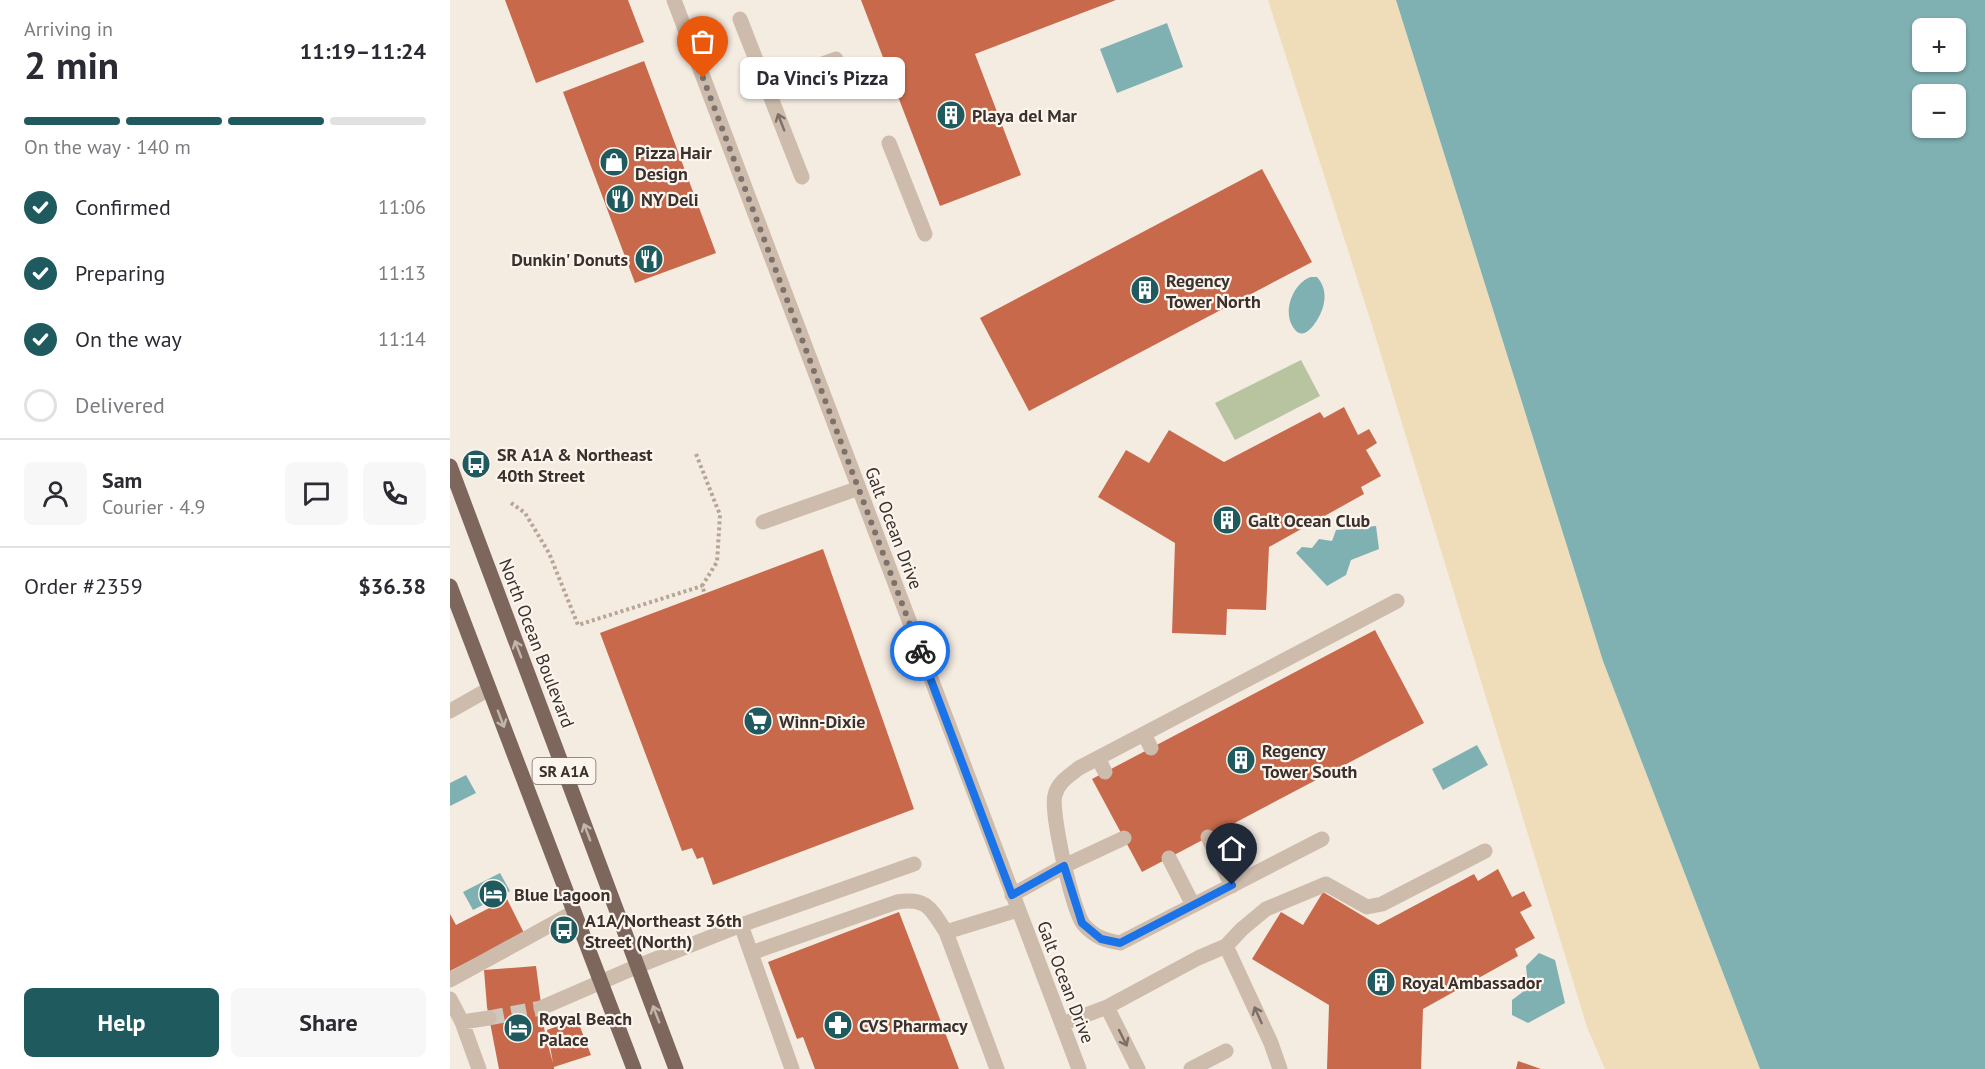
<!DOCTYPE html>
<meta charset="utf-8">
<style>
body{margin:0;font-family:"PT Sans",sans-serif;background:#f7f7f7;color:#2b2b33;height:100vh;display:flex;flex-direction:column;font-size:22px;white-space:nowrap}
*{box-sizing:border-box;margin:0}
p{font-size:20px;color:#7c7c81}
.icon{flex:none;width:33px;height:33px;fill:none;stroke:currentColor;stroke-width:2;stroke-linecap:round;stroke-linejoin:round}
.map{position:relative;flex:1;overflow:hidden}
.drawer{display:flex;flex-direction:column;background:#fff;width:450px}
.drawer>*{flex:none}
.fabs{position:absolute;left:1462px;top:18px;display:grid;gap:12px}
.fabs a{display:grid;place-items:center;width:54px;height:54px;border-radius:9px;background:#fff;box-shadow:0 2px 4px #0004;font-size:30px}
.pin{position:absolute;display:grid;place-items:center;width:51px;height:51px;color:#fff;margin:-62px -26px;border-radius:50% 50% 50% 0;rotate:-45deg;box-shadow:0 0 6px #0007}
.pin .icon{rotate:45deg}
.courier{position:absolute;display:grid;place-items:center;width:60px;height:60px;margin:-30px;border:4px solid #1a73e8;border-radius:50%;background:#fff;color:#222;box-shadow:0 2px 8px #0007}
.bubble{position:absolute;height:42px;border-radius:9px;background:#fff;box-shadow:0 2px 4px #0004;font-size:20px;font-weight:700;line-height:42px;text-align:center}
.head em{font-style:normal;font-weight:700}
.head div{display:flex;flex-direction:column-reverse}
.head{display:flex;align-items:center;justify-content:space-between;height:102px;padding:0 24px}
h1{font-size:39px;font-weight:700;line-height:45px}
.bar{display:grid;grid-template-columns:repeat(4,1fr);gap:9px 6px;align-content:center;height:72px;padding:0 24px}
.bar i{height:8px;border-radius:4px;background:#e1e1e2}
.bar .on{background:#1f5a5e}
.bar p{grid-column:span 4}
.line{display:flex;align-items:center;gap:15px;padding:0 24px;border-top:2px solid #e1e1e2}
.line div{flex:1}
.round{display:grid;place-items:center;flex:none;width:63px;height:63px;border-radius:9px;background:#f7f7f7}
ol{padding:0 24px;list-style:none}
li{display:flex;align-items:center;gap:18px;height:66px}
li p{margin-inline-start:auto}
li .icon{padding:6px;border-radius:50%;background:#1f5a5e;color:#fff;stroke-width:4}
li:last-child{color:#7c7c81}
li i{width:33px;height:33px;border:3px solid #e1e1e2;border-radius:50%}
.cta{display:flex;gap:12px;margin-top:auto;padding:12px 24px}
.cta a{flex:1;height:69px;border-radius:9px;background:#1f5a5e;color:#fff;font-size:24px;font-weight:700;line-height:69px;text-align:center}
.cta a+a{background:#f7f7f7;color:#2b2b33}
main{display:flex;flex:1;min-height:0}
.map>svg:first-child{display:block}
.green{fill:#b8c4a0}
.sand{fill:#efdcb8}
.water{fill:#7fb0b2;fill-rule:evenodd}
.building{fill:#c8694b}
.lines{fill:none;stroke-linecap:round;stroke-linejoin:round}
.minor-tunnel{stroke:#cfc6bd;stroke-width:15;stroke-dasharray:15 8;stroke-linecap:butt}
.path{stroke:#b9a596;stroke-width:4;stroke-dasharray:3 3;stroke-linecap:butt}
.minor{stroke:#cdbbac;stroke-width:15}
.major{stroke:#7d675c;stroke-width:15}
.oneway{stroke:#7d6f65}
.oneway2{stroke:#c2b5ac}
.done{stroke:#7c716b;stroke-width:6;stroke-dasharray:0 10.8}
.route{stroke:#1a73e8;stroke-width:8}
.labels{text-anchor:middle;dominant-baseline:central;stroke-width:4.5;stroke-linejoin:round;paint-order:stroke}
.shield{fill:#fbf5ee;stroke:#756b66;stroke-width:1.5}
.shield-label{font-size:16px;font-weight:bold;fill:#3b302b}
.poi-label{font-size:18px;font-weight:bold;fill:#3b302b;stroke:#fbf5ee;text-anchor:start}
.street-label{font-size:18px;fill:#3b302b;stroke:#fbf5ee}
</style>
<main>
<section class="drawer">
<div class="head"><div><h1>2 min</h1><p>Arriving in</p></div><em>11:19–11:24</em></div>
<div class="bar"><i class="on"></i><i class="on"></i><i class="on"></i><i></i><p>On the way · 140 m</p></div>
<ol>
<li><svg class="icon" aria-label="check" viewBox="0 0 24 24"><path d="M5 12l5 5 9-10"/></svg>Confirmed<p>11:06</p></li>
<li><svg class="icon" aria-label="check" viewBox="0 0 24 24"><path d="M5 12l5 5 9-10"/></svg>Preparing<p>11:13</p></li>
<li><svg class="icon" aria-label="check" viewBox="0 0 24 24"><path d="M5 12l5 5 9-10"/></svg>On the way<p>11:14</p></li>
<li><i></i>Delivered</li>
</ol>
<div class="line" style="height:108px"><a class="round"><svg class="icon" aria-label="person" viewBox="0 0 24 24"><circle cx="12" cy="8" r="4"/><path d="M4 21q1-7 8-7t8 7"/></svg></a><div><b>Sam</b><p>Courier · 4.9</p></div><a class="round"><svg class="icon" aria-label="chat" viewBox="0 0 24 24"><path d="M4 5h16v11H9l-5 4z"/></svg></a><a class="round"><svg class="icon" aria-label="phone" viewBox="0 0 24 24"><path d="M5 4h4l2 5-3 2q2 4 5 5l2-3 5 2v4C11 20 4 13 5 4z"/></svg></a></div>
<div class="line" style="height:78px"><div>Order #2359</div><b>$36.38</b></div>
<div class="cta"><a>Help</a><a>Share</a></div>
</section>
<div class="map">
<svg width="1535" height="1069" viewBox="0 0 1535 1069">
<rect width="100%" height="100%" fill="#f4ebe1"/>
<path class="green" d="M851 360 870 396 785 440 765 403Z"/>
<path class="sand" d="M818 0H946L1153 661 1310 1069H1155L1137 1027 921 322Z"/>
<path class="water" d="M946 0H1535V1069H1310L1153 661ZM1473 28H1506V62H1473ZM1473 94H1506V128H1473Z
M717 23 733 67 667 93 650 49Z
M861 277H867C875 286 876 296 873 307 870 318 854 346 843 327 832 311 844 282 861 277Z
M926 526 929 549 901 560 896 575 877 586 846 553 852 547 862 548 869 539 882 541 886 530Z
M1027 745 1038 765 993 790 982 769Z
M16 775 26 793 0 806V783Z
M50 873 60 891 23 910 13 892Z
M1089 953 1105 960 1115 1003 1078 1023 1062 1015V1000L1078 988 1076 966Z"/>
<path class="building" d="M55 0H178L194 42 86 83Z
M411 0H666L525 54 571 175 490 206Z
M194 61 266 253 185 283 113 92Z
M812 169 862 262 579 411 530 318Z
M894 407 908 435 919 429 927 443 916 450 931 476 911 487 914 494 819 547 816 610 777 609 776 635 722 633 725 543 648 497 676 450 699 463 719 430 774 462 870 412 874 418Z
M373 549 464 809 263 885 253 857 247 859 242 848 232 851 150 633Z
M925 630 974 723 692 872 642 779Z
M1048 869 1062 897 1074 891 1082 906 1070 912 1085 938 1065 949 1068 956 973 1009 971 1069H877L879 1005 802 959 831 912 853 925 873 892 928 925 1024 874 1028 881Z
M57 899 74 933 0 971V914L6 925Z
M449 912 509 1069H365L353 1037 347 1039 318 962Z
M86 966 95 1034 103 1063 97 1030 127 1019 141 1055 104 1067V1069H49L37 1007 34 970Z
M1068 1061 1091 1069H1066Z"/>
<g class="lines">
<path class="minor-tunnel" d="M39 1018 91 1008"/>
<path class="path" d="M246 454 270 515 267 562 252 586 255 594
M61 503 75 513 99 553 128 625 252 586"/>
<path class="minor" d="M224 0 629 1069
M290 19 352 177
M316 85 386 59
M439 143 475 234
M313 522 409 488
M0 711 39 689
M694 734 701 748
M648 758 655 772
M758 837 782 886
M872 839 670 943C654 940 645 937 634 925 623 913 600 811 605 795 608 782 620 775 629 768L947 601
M719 858 743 905
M562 895 614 866 674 838
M291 925 342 1069
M776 946 792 929 816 909 876 884 917 907 932 904 1035 851
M301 953 447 902C477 897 481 909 496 932
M0 980 124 912
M0 999 12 1022 29 1069
M657 1007 688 1069
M91 1008 188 966 291 925 464 864
M12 1022 39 1018
M612 1024 657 1007 748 958 776 946 821 1043 830 1069
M547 1069 496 932 568 910
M741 1069 776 1051"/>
<path class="major" d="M0 466 226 1069
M0 586 184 1069"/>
</g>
<defs><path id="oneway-shaft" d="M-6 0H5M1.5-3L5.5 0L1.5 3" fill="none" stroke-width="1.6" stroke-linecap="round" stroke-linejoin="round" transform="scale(1.5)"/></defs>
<g class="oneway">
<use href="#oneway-shaft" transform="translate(331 122) rotate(-111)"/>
<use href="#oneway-shaft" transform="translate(808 1015) rotate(-114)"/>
<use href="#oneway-shaft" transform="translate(673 1038) rotate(64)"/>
</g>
<g class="oneway2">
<use href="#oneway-shaft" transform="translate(68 649) rotate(-111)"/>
<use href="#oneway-shaft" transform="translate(51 719) rotate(69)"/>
<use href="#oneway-shaft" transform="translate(137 832) rotate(-111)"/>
<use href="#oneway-shaft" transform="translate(206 1014) rotate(-111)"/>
</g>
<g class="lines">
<path class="done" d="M253 78 470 651"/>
<path class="route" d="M470 651 562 895 614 866 632 923 651 939 670 943 782 885"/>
</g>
<defs>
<g id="building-disc" transform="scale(1.5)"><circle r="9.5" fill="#1f5a5e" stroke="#fbf5ee"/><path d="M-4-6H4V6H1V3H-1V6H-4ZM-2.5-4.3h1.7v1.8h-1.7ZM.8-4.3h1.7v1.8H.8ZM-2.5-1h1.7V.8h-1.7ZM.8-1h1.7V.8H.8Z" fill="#fff"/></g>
<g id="shop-disc" transform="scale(1.5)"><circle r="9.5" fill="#1f5a5e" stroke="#fbf5ee"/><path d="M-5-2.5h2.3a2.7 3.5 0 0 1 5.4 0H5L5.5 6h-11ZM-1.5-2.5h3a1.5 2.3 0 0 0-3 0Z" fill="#fff"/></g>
<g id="restaurant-disc" transform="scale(1.5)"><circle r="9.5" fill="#1f5a5e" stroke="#fbf5ee"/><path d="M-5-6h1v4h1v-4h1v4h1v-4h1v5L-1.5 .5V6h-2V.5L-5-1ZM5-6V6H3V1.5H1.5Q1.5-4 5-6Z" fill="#fff"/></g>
<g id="bus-disc" transform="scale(1.5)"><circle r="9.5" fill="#1f5a5e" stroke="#fbf5ee"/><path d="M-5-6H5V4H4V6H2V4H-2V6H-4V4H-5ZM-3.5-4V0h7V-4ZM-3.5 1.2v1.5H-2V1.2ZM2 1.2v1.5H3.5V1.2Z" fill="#fff"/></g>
<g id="supermarket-disc" transform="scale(1.5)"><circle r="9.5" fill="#1f5a5e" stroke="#fbf5ee"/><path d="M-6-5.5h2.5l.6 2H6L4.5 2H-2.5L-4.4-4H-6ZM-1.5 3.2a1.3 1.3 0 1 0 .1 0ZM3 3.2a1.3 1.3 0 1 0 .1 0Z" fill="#fff"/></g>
<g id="hotel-disc" transform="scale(1.5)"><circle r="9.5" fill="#1f5a5e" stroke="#fbf5ee"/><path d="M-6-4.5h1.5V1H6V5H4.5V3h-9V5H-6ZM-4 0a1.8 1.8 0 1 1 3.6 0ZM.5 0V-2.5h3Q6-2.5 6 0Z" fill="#fff"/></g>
<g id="pharmacy-disc" transform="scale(1.5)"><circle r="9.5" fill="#1f5a5e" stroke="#fbf5ee"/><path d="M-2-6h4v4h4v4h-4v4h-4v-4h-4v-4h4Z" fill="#fff"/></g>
</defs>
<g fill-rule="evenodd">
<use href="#building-disc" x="501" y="115"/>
<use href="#shop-disc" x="164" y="162"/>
<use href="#restaurant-disc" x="170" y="199"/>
<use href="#restaurant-disc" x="199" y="259"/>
<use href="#building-disc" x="695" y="290"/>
<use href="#bus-disc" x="26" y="464"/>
<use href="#building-disc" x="777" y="520"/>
<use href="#supermarket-disc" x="308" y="721"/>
<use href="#building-disc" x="791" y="760"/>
<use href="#hotel-disc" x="43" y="894"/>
<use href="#bus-disc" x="114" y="930"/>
<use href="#building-disc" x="931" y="982"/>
<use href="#pharmacy-disc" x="388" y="1025"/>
<use href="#hotel-disc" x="68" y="1028"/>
</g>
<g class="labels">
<rect class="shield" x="82.5" y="758" width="63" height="26" rx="4.5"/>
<g class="shield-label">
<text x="114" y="771">SR A1A</text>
</g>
<g class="poi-label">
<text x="522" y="115">Playa del Mar</text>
<text x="185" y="152">Pizza Hair<tspan x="185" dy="21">Design</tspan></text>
<text x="191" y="199">NY Deli</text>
<text x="178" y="259" text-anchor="end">Dunkin' Donuts</text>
<text x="716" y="280">Regency<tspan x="716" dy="21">Tower North</tspan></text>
<text x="47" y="454">SR A1A &amp; Northeast<tspan x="47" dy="21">40th Street</tspan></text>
<text x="798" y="520">Galt Ocean Club</text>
<text x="329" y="721">Winn-Dixie</text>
<text x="812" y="750">Regency<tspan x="812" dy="21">Tower South</tspan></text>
<text x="64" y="894">Blue Lagoon</text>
<text x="135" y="920">A1A/Northeast 36th<tspan x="135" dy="21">Street (North)</tspan></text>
<text x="952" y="982">Royal Ambassador</text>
<text x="89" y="1018">Royal Beach<tspan x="89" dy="21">Palace</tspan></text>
<text x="409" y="1025">CVS Pharmacy</text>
</g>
<g class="street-label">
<text transform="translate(444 528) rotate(69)">Galt Ocean Drive</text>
<text transform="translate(87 643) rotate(69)">North Ocean Boulevard</text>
<text transform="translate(616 982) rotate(69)">Galt Ocean Drive</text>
</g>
</g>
</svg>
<div class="fabs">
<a>+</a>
<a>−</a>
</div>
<div class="pin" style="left:253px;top:78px;background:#ea580c"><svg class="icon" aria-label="bag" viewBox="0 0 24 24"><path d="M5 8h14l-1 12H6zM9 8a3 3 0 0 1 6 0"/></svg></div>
<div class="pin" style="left:782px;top:885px;background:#1f2937"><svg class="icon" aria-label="home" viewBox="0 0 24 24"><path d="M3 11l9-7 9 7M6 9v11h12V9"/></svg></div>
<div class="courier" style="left:470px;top:651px"><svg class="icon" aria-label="bike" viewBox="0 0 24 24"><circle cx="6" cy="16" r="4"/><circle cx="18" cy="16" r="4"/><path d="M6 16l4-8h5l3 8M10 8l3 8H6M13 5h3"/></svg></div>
<div class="bubble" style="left:290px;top:57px;width:165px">Da Vinci's Pizza</div>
</div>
</main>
